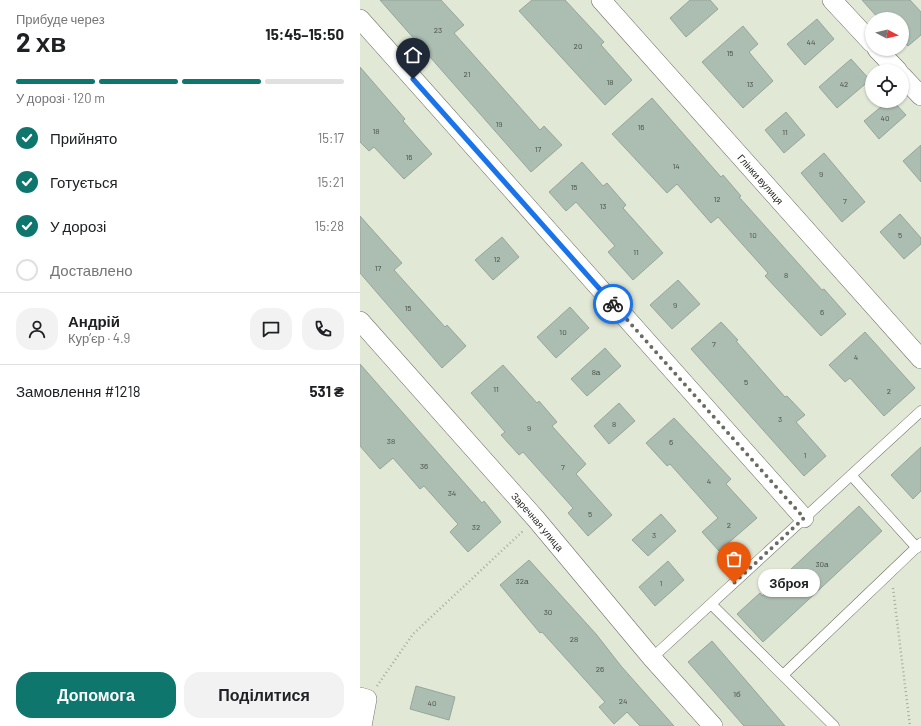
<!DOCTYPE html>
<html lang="uk">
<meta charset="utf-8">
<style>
body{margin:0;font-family:Barlow,sans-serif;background:#f2f2f2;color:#202124;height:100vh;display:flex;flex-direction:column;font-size:15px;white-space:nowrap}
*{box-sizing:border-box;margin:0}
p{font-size:13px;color:#757577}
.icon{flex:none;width:22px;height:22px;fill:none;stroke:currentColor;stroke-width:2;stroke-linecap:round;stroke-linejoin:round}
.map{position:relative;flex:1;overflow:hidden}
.sheet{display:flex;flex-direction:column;background:#fff;width:360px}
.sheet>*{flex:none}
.needle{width:26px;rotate:97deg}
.controls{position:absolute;left:505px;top:12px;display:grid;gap:8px}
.controls a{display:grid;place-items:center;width:44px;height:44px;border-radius:50%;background:#fff;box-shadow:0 1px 3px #0004;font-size:20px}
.pin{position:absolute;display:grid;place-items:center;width:34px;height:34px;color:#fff;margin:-41px -17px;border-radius:50% 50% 50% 0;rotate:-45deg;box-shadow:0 0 4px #0007}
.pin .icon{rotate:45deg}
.courier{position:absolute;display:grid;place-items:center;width:40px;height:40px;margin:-20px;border:3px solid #1a73e8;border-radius:50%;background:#fff;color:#222;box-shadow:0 1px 5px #0007}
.bubble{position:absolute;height:28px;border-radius:14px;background:#fff;box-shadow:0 1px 3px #0004;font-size:13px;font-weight:700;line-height:28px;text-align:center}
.summary em{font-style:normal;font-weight:700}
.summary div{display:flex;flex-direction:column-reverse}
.summary{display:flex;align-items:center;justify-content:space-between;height:68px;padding:0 16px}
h1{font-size:26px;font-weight:700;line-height:30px}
.bar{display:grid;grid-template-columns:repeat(4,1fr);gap:6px 4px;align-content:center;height:48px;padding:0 16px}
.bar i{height:5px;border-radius:3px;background:#e0e0e0}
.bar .active{background:#0f766e}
.bar p{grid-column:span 4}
.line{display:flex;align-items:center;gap:10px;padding:0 16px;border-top:1px solid #e0e0e0}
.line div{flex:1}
.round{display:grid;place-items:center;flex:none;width:42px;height:42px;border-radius:16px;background:#f2f2f2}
ol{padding:0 16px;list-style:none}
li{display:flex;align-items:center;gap:12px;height:44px}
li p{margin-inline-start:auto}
li .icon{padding:4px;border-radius:50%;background:#0f766e;color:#fff;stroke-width:4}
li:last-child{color:#757577}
li i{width:22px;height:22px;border:2px solid #e0e0e0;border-radius:50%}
.button{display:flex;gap:8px;margin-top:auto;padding:8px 16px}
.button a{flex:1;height:46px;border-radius:16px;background:#0f766e;color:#fff;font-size:16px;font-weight:700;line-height:46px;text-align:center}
.button a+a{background:#f2f2f2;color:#202124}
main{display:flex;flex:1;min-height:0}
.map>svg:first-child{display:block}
.building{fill:#acbdb1;stroke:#95a69a}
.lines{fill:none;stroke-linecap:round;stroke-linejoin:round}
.lane-casing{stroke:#6c7161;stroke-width:11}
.street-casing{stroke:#6c7161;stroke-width:20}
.path{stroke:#a6ab9c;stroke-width:2.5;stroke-dasharray:1 3;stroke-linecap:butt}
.lane{stroke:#fff;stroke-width:10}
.street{stroke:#fff;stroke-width:19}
.done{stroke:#686c61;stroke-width:4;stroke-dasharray:0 7.2}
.route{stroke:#1a73e8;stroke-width:5}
.labels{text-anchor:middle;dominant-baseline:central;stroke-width:3;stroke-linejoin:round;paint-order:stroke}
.number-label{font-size:8px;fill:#484e46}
.street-label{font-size:10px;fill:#262922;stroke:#fff}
</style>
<main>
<section class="sheet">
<div class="summary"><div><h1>2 хв</h1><p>Прибуде через</p></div><em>15:45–15:50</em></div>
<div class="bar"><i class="active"></i><i class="active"></i><i class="active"></i><i></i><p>У дорозі · 120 m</p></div>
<ol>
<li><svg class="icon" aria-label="check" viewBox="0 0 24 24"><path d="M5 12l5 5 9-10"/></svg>Прийнято<p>15:17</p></li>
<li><svg class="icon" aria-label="check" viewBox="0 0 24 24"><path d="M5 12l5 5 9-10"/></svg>Готується<p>15:21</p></li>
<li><svg class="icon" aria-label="check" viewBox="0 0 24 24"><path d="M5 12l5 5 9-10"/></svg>У дорозі<p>15:28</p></li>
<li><i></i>Доставлено</li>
</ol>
<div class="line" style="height:72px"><a class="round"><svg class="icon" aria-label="person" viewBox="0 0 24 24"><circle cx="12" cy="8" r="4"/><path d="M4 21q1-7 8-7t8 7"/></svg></a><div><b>Андрій</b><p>Кур’єр · 4.9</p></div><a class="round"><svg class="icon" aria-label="chat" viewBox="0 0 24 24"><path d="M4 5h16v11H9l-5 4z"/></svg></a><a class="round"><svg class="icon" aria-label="phone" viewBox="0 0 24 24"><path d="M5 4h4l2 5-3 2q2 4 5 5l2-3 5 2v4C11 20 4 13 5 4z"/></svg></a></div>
<div class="line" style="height:52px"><div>Замовлення #1218</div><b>531 ₴</b></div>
<div class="button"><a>Допомога</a><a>Поділитися</a></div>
</section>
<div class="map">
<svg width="561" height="726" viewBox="0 0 561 726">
<rect width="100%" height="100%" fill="#e2e8d6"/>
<path class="building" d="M20 0H81L104 25 94 33 180 130 184 126 202 145 171 172Z
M172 0H205L244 42 241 45 272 80 245 105 159 11Z
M330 0H350L358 9 326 37 310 18Z
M502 0H550L561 12V35L548 46 542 40V19H519Z
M457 19 474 39 445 65 427 44Z
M383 26 398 44 389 52 413 81 383 108 342 62Z
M491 59 510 80 477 108 459 87Z
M0 67 45 119 43 121 72 154 44 179 14 147 9 151 0 142Z
M292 98 361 177 363 175 381 196 379 197 462 290 464 289 486 314 461 336 405 276 408 273 358 217 351 223 317 184 307 193 252 134Z
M528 101H533L546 115 519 139 504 121Z
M426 112 445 135 424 153 405 130Z
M561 145V182L543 161Z
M464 153 505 202 482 222 441 173Z
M222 162 243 186 247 183 266 205 263 208 303 253 273 280 248 252 255 246 216 202 206 211 189 192Z
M540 214 561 238V244L544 259 520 232Z
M0 216 42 263 34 270 85 327 87 325 106 346 82 368 0 273Z
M142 237 159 257 133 280 115 260Z
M318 280 340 304 312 329 290 305Z
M210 307 229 328 196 358 177 337Z
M361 322 378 340 376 341 425 397 427 396 445 415 436 422 466 456 444 476 331 349Z
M505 332 555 388 524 416 490 378 485 382 469 365Z
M245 348 261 366 227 396 211 379Z
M0 364 122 503 124 501 141 522 108 552 90 532 98 524 64 486 60 489 33 458 20 469 0 446Z
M143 365 177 403 179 401 197 422 192 426 226 464 216 474 252 515 228 536 208 513 213 508 163 452 159 455 141 435 145 432 111 393Z
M259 403 275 421 249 444 234 426Z
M314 418 371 479 366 484 397 518 359 551 342 532 358 518 310 464 307 466 286 443Z
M561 447V491L553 499 531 475Z
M499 506 522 531 403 642 377 614 400 593 402 596Z
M301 514 316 531 288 556 272 540Z
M169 560 236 634 261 666 314 726H280L267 712 254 724 239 707 245 702 182 632 180 633 140 585Z
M308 561 324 580 295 606 279 587Z
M352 641 425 726H384L328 662Z
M56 686 95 697 89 720 50 709Z"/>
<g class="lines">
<g class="lane-casing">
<path id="lane" d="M491 475 557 548
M351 604 474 726
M292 658 561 411
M423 675 561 543"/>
</g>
<g class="street-casing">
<g id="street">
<path id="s1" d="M241 0 561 359"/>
<path d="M472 0 512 43"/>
<path d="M0 19 444 518"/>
<path d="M517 49 538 71"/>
<path d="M542 76 561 96"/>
<path id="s2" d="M0 321 176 519 292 658 353 726"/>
<path d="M0 697 7 699 2 726"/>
</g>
</g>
<path class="path" d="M533 588 550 726
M17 686 53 634 164 530"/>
<use href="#lane" class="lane"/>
<use href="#street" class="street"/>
</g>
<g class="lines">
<path class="done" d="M253 304 444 518 374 583"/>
<path class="route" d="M53 79 253 304"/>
</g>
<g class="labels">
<g class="number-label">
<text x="78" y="30">23</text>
<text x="451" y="42">44</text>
<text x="218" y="46">20</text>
<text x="370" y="53">15</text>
<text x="107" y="74">21</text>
<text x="250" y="82">18</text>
<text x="390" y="84">13</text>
<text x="484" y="84">42</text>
<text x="525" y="118">40</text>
<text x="139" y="124">19</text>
<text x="281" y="127">16</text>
<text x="16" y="131">18</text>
<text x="425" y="132">11</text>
<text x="178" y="149">17</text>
<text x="49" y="157">16</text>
<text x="316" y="166">14</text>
<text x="461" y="174">9</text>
<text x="214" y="187">15</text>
<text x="357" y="199">12</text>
<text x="485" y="201">7</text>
<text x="243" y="206">13</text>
<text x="393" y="235">10</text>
<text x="540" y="235">5</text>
<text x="276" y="252">11</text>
<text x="137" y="259">12</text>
<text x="18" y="268">17</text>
<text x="426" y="275">8</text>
<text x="315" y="305">9</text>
<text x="48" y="308">15</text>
<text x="462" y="312">6</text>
<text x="203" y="332">10</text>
<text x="354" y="344">7</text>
<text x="496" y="357">4</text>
<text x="236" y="372">8а</text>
<text x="386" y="382">5</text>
<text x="136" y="389">11</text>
<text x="529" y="391">2</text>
<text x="420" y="419">3</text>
<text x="254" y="424">8</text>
<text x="169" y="428">9</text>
<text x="31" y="441">38</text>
<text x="311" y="442">6</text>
<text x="445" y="455">1</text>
<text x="64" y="466">36</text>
<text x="203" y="467">7</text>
<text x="349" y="481">4</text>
<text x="92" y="493">34</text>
<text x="230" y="514">5</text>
<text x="369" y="525">2</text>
<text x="116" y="527">32</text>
<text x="294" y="535">3</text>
<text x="462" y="564">30а</text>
<text x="162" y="581">32а</text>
<text x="301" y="583">1</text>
<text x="188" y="612">30</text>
<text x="214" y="639">28</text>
<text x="240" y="669">26</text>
<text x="377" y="694">1б</text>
<text x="263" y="701">24</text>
<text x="72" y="703">40</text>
</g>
<g class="street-label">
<text stroke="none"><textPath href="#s1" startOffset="240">Глінки вулиця</textPath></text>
<text stroke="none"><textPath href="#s2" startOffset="268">Заречная улица</textPath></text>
</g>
</g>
</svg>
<div class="controls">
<a><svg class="needle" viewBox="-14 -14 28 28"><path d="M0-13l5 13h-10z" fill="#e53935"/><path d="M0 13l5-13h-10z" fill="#757577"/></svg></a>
<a><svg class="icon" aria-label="locate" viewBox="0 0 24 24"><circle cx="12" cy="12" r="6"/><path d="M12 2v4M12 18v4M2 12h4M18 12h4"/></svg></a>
</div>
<div class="pin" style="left:374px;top:583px;background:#ea580c"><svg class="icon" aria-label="bag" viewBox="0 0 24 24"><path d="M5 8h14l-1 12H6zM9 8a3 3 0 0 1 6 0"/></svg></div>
<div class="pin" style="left:53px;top:79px;background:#1f2937"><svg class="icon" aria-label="home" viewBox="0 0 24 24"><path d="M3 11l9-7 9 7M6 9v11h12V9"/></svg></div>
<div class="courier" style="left:253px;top:304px"><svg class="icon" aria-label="bike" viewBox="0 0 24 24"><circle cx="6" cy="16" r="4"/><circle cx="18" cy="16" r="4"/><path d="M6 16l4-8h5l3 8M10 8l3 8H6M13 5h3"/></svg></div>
<div class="bubble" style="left:398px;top:569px;width:62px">Зброя</div>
</div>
</main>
